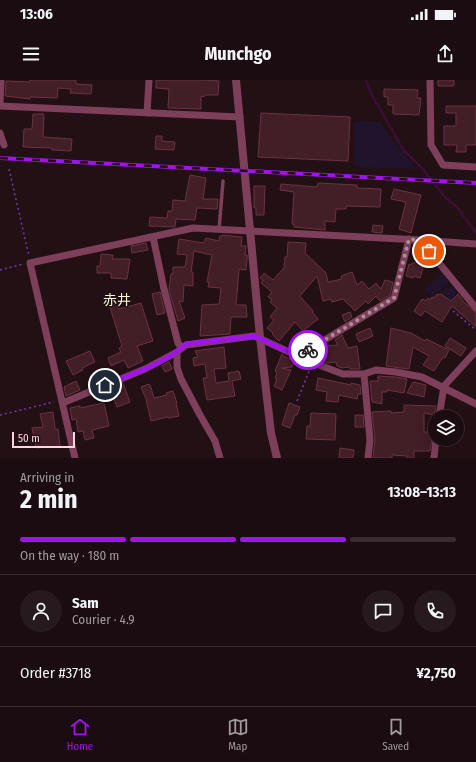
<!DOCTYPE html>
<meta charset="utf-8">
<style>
body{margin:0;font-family:"Fira Sans Condensed","Noto Sans JP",sans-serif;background:#271a1e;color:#f1f3f6;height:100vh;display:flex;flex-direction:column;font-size:15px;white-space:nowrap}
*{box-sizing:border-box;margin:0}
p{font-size:13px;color:#9f9b9f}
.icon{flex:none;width:22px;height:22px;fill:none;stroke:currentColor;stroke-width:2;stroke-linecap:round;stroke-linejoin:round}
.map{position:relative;height:378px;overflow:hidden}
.sheet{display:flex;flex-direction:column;background:#1a0c10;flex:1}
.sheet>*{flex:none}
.controls{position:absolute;left:428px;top:330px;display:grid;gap:8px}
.controls a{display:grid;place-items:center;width:36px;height:36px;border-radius:50%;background:#1a0c10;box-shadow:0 4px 16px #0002,0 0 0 1px #382c30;font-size:20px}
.scale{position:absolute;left:12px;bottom:10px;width:63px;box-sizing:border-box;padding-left:4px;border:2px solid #fbd5e2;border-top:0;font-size:11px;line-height:14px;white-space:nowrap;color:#fbd5e2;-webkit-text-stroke:3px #231015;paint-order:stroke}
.pin{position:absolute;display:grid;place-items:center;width:34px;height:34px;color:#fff;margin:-17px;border:2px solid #fff;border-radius:50%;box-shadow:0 1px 4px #0007}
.courier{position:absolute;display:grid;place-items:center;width:40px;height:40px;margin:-20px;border:3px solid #9f14e9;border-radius:50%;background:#fff;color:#222;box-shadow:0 1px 5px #0007}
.overview em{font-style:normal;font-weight:700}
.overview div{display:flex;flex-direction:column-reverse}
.overview{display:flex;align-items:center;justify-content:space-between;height:68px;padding:0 20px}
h1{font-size:26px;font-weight:700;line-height:30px}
.bar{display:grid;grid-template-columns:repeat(4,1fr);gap:6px 4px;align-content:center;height:48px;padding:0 20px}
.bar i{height:5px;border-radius:3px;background:#382c30}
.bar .on{background:#9f14e9}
.bar p{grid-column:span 4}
.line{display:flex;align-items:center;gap:10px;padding:0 20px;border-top:1px solid #382c30}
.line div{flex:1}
.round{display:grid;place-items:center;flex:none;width:42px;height:42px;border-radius:21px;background:#271a1e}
.status{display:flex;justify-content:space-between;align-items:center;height:28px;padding:0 20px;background:#1a0c10;direction:ltr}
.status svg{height:11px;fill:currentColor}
header{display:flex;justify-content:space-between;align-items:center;height:52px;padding:0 20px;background:#1a0c10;font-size:18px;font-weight:700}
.tabs{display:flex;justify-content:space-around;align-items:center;height:56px;border-top:1px solid #382c30;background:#1a0c10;font-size:11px;color:#9f9b9f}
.tabs a{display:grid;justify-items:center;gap:2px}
.tabs .on{color:#9f14e9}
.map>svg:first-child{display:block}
.green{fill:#20142c}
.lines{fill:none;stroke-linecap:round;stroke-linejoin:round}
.stream{stroke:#3d0e35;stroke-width:2.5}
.building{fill:#421e27;stroke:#6c3240}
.path{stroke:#7139ab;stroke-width:1.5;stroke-dasharray:2 3;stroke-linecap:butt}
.service{stroke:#7d3f59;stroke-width:3.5}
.minor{stroke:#7d3f59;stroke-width:7}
.tertiary{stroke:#7d3f59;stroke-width:8}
.rail-casing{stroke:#9f14e9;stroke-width:4}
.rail{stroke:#231015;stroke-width:2.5;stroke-dasharray:8;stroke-linecap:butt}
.done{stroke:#af909a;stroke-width:4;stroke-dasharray:0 7.2}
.route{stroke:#9f14e9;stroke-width:5}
.labels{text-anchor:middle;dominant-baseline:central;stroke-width:3;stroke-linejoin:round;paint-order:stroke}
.neighbourhood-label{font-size:14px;fill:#fcf9d7;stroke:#231015}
</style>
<div class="status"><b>13:06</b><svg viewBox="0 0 49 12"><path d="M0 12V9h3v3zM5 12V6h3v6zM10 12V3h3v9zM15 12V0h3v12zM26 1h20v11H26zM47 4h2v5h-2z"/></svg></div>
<header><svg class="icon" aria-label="menu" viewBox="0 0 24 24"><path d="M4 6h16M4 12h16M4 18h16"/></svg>Munchgo<svg class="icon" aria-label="share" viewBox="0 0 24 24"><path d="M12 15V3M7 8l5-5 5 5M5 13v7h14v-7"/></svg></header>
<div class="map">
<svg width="476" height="378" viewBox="0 0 476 378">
<rect width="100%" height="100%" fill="#231015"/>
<path class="green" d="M354 41 381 42 394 62 416 89 355 87Z
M442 193 449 203 432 216 424 210Z
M451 206 457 211 452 218 454 219 452 221 442 213 447 207 449 209Z"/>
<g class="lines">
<path class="stream" d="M366 0 372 15 404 71 420 86 445 117 458 128 476 153"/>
</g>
<path class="building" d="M30 0H76V4L92 5 91 14 70 13 71 9 58 8 57 18 30 17V19L5 16 6 1 30 2Z
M156 0H205L219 1 218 15H205L204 17 201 16V29L168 28 169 9 156 8Z
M438 0H454V6H438Z
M384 9 418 10 417 18H421L419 35 393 34V25H388V17H384Z
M446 26H476V65H466V72H456L457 65H444V46H456V33H446Z
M261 33 350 37 348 81 258 77Z
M33 34H44L43 57 72 59 71 71 52 70V68L23 67 24 49H32Z
M156 56H162V61L175 62 174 70 155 69Z
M190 95 206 98 203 119H218L217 129 197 128 195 140 176 139 175 147 149 146 150 137 167 138 168 131H172L173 120 185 121Z
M318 103 357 105V108L381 109 380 127 346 126V129H336L335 142 325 141V150L294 147V144H292L294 112 280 110 281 104 317 107Z
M254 106H265L264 135H256V128H254Z
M394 109 421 115 411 153 399 149 406 122 391 119Z
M373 145 383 146 382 153 372 152Z
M222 155 242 157 241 166H246L245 175H247V180L246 190 239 189 236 225H246L247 237H231L230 254 200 256 202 225 219 224 221 208 208 207 209 202H207L212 175 194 171 191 192H193V206L184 205 183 222 179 221 185 238 178 241 169 210 171 194H173V187H185L187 175 177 174 179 159 204 163 206 158 219 161 220 156H222Z
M288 162 306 163 305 173 326 193 328 202 342 199 341 196 352 192 357 205 362 201 369 209 376 203 381 209 385 200 393 202 390 215 380 221 376 216 368 224 366 221 355 231 343 219 332 222 331 219 323 221 317 196 300 216 313 231 312 232 318 239 303 251 295 242 279 261 272 254 273 253 267 248 274 240 270 237 277 228 270 222 272 220 268 217 272 212 261 203 263 200 260 198 264 193 273 200 284 188 285 177H287Z
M146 163 148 170 132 173 131 166Z
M101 174 113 175 112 179H130L127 199 111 198V193H97V186H100Z
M415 182 422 184 421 187 423 188 420 198 413 196V198L406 196 409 184 411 185 412 183H414Z
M160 212 165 233 157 235 152 214Z
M437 214 440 215 441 214 451 221 458 214 464 222 476 233V247L452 226 442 242 425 231 421 236 414 231 422 219 426 221 428 218 430 220 432 217 434 218Z
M116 218 119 229 141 223 153 261 137 266 143 281 128 288 124 280 111 286 108 278 121 272 119 268 122 266 108 221Z
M350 232 352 237 345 242 342 235Z
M370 248 373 256 359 262 356 254Z
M391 248 411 253 425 261 426 259 449 270 445 278 443 277 434 291 423 285 429 276 413 267 409 289 386 286Z
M342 255 348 268 357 266 360 289H350L349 287 342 288 337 286 336 282 327 283 320 280V275H326L325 266 338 265 335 260Z
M450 258 466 268 461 276 445 266Z
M224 267 226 288 214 289 216 303 229 301 228 293 239 291 241 299 232 301 235 316 207 320 203 298H207L205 284 194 286 193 278 198 277 195 271Z
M90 271 95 282 82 288 83 290 73 295 66 281Z
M282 274 283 276 295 281 292 287 282 288 291 290 282 310 274 306 277 299 275 298 277 293 275 291Z
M169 282 172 289 165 292 162 286Z
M378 296 395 297 407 299 404 313 387 310V312H382V324L372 322 370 301H378Z
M318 298 351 305V303L360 305 361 314H358L357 319 339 315 338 322 326 321 327 312 316 310Z
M76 301 80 310 66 316 64 307Z
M413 302 426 305 424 317 407 313Z
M123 303 130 322 117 327 110 309Z
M149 304 150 305 154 318 167 315 166 313 173 311 177 323H176L179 336 168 338V337L151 341 146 319 141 307Z
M104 323 109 346 92 350 94 358 85 360 83 351 78 352 76 339 72 340 70 328 80 326V328Z
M289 323 300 327 297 335H295L290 348 282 345Z
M404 325 436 326 434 335 424 333V352H433L430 371H414V378H407V376L392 375V378H373L375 360 372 332 391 331V333L404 332Z
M53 332 55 349H58L60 366 36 368 32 348 43 347 40 334Z
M311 333 336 334 335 360 306 359 307 346H310Z
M355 335H363L364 347H355Z
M340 368 354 370 353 378H339Z"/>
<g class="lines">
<path class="path" d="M9 89 29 176
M0 190 23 184
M453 231 476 250
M297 321 310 289
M0 335 54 322"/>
<path class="service" d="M219 150 223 101"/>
<path class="minor" d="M430 0 431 65 443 85 476 87
M0 24 1 0
M0 26 240 37
M147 33 149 0
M0 53 4 65
M153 157 164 209 178 263 182 268
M420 160 476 228
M177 272V287L181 299 200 335 215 361 220 378
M302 278 308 270 394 218 409 159
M364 294 370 360 368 378
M62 320 65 322 145 289 177 272 186 265 254 256 311 282 343 294H364L376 290 396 292 422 297 476 324
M439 337 444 306 476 271
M75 378 30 183 193 148 420 160 476 164
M434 378 436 359"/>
<path class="tertiary" d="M236 0 260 257 271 353 277 378"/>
<g class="rail-casing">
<path id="rail" d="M0 78 476 103"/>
</g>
<use href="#rail" class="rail"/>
</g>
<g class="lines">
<path class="done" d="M308 270 394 218 409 159 420 160 429 171"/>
<path class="route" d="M105 305C132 294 164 284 186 264L254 256 302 278 308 270"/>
</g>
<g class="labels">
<g class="neighbourhood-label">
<text x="117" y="220">赤井</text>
</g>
</g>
</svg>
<div class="controls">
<a><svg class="icon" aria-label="layers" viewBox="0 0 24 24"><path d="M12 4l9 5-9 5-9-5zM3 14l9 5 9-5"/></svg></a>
</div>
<div class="scale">50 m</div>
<div class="pin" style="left:429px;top:171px;background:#ea580c"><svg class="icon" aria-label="bag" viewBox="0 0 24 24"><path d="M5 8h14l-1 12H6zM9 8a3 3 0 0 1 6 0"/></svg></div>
<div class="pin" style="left:105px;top:305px;background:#1f2937"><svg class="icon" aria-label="home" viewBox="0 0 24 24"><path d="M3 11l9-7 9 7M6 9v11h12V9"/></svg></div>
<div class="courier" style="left:308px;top:270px"><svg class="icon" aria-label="bike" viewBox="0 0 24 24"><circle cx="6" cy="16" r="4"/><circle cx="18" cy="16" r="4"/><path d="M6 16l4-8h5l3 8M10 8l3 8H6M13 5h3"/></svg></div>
</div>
<section class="sheet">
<div class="overview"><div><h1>2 min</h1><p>Arriving in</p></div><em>13:08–13:13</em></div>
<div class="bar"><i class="on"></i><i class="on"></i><i class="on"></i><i></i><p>On the way · 180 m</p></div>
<div class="line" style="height:72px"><a class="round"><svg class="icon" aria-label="person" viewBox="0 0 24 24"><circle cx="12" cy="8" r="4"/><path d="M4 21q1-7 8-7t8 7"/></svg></a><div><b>Sam</b><p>Courier · 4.9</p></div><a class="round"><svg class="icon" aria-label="chat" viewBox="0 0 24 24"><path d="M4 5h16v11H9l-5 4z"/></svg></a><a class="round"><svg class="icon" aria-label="phone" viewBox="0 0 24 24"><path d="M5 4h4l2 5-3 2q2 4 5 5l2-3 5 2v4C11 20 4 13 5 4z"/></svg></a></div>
<div class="line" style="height:52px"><div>Order #3718</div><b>¥2,750</b></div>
</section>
<nav class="tabs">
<a class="on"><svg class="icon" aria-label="home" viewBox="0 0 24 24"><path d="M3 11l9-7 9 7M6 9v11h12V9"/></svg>Home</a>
<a><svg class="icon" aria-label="map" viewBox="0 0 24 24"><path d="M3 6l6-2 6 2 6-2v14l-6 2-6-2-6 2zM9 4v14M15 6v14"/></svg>Map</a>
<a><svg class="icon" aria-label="saved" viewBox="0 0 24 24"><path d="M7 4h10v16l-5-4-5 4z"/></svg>Saved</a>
</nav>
